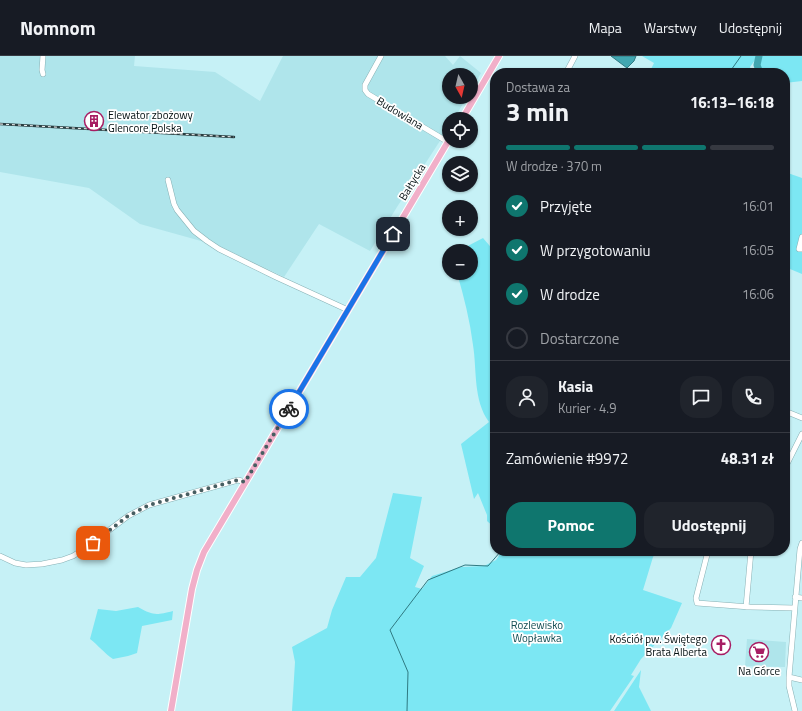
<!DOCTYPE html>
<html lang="pl">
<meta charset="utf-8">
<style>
body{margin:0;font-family:"Titillium Web",sans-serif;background:#20242c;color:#f1f3f6;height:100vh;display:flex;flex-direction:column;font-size:15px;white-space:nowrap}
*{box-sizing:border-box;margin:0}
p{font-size:13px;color:#9ea1a6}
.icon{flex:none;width:22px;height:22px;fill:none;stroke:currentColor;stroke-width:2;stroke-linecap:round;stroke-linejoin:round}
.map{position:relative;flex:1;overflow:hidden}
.details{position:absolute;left:490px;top:12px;width:300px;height:488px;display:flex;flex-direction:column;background:#171b24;border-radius:16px;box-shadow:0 1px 3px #0004}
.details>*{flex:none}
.needle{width:26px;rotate:172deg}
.buttons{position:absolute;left:442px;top:12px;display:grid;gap:8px}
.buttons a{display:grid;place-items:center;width:36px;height:36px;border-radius:50%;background:#171b24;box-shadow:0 1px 3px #0004;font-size:20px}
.pin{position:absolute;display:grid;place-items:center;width:34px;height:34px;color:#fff;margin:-17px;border-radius:8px;box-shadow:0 2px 6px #0006}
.courier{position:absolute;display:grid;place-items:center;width:40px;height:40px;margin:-20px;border:3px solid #1a73e8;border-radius:50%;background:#fff;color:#222;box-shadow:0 1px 5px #0007}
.overview em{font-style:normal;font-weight:700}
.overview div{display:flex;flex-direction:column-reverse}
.overview{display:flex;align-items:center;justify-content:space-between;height:68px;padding:0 16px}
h1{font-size:26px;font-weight:700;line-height:30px}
.bar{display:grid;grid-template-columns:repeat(4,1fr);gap:6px 4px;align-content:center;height:48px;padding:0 16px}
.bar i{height:5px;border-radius:3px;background:#363941}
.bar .selected{background:#0f766e}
.bar p{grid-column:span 4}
.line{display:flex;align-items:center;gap:10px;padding:0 16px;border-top:1px solid #363941}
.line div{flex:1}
.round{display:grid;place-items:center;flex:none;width:42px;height:42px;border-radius:16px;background:#20242c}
ol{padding:0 16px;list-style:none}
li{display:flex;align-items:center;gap:12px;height:44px}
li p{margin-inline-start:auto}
li .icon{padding:4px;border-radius:50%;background:#0f766e;color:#fff;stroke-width:4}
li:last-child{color:#9ea1a6}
li i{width:22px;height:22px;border:2px solid #363941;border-radius:50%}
.primary-button{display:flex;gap:8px;margin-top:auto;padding:8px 16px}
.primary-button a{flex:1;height:46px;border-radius:16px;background:#0f766e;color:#fff;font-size:16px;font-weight:700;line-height:46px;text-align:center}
.primary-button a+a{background:#20242c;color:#f1f3f6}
header{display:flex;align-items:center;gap:24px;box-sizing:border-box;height:56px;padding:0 20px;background:#171b24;border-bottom:1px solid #363941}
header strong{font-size:19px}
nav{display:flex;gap:22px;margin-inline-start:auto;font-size:14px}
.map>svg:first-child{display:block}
.built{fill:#afe5eb}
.green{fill:#7ce7f3}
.water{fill:#42a7b1;stroke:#2f7981}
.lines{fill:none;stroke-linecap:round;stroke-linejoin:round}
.stream{stroke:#2f7981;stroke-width:1}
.river{stroke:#42a7b1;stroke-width:7}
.minor-casing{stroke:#87b1b5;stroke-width:6}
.major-casing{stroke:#fff;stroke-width:8}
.minor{stroke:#fff;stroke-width:5}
.major{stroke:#f1afc9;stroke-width:6}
.rail-casing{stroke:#293c3f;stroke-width:2.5}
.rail{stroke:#fff;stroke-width:1;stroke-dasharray:3;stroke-linecap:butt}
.done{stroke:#475e61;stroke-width:4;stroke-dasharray:0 7.2}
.route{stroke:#1a73e8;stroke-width:5}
.labels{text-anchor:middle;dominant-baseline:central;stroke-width:3.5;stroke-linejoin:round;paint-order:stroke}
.street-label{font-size:11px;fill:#020f11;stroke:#fff}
.poi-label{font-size:11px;fill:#020f11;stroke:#fff;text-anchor:start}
.park-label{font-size:11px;fill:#134d53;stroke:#fff}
</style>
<header>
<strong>Nomnom</strong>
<nav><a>Mapa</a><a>Warstwy</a><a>Udostępnij</a></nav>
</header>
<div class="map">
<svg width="802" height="655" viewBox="0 0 802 655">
<rect width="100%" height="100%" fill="#c6f1f6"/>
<path class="built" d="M0 0H135L134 10 215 16 260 45 283 0H445L453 9 460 0 481 17 471 35V19H449V41H467L454 63H449V71L397 151 370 195 319 168 284 221 219 190 140 168 89 132 0 116Z
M747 583 786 586 785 611 745 610Z"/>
<path class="green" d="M642 0H758L750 11 752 17H649L654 7Z
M759 0H802V25L785 27V17H760L757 9Z
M785 116 802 122V218L790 213 785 230Z
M483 182 495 196V472L487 465V459L478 437 474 443 461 388 489 366C473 344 477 314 473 289 470 265 464 241 457 217H471V195H463L462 193Z
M393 437 422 441 410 502 424 510 415 531 422 533 432 520 461 511 484 510 496 504 502 495H657L653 501 643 534 682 547 671 572 641 603 631 619 634 620 610 655H292L295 606 292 591 327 572 332 554 346 521H360L376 502Z
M138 551C154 560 156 559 173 555L172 564 142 570 137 597 128 600 113 603C104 597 98 589 90 583L98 553 116 555Z
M641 614 639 631 651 655H614Z"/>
<path class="water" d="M611 0H636L634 5 627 12Z"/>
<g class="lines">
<path class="stream" d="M729 17 741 0
M407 655 408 616 390 574 428 524 465 509 488 510 501 495"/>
<path class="river" d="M759 0 757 9 760 17"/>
<g class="minor-casing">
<path id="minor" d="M43 0 42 14 43 18
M381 0 365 29V34L368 38 448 86
M566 17 575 0
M168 124 174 148 177 154 194 175 207 185 219 193 276 221 348 254
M802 181 799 193H802
M785 355 802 362
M785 412 802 378
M708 495 696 542 697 547 750 551 794 552
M0 500 15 507 26 509 42 508 62 504 73 500 84 493 128 460 149 449 238 424 245 426
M795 541 802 542
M746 551 751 495
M789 621 802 624
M795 655 789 630V621L800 493 802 487"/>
</g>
<g class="major-casing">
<path id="major" d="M462 63 499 0
M171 655 192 533 197 514 204 496 449 84"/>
</g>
<use href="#minor" class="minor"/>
<use href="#major" class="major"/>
<g class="rail-casing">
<path id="rail" d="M0 68 234 81"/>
</g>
<use href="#rail" class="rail"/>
</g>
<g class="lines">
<path class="done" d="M93 487 128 460 149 449 238 424 245 426 289 353"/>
<path class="route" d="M289 353 393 178"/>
</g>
<defs>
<g id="building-ring" transform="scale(1)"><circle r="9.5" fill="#fff" stroke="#a71d63" stroke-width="1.5"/><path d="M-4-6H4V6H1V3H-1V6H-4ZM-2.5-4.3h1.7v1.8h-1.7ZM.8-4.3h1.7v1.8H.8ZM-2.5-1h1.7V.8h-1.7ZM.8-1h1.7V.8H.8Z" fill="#a71d63"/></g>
<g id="church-ring" transform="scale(1)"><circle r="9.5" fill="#fff" stroke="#a71d63" stroke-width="1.5"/><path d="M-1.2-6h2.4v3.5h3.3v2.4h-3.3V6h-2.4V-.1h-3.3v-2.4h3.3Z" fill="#a71d63"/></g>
<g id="supermarket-ring" transform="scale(1)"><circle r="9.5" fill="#fff" stroke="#a71d63" stroke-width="1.5"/><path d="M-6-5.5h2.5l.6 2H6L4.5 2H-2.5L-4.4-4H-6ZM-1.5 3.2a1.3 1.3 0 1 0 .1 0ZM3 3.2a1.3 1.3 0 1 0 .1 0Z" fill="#a71d63"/></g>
</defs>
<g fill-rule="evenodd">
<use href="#building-ring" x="94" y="65"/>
<use href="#church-ring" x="721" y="589"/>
<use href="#supermarket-ring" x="759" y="596"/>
</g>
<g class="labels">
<g class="street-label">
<text transform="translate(400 57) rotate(31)">Budowlana</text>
<text transform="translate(412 126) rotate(-59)">Bałtycka</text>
</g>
<g class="poi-label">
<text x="108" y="59">Elewator zbożowy<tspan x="108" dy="13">Glencore Polska</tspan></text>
<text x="707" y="583" text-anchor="end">Kościół pw. Świętego<tspan x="707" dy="13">Brata Alberta</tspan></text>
<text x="759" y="615" text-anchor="middle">Na Górce</text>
</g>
<g class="park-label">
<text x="537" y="569">Rozlewisko<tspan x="537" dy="13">Wopławka</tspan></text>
</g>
</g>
</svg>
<div class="buttons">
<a><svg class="needle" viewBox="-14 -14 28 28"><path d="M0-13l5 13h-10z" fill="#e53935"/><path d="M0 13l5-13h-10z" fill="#9ea1a6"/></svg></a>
<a><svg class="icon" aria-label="locate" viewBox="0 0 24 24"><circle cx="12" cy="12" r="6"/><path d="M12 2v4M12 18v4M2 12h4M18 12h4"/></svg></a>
<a><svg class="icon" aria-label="layers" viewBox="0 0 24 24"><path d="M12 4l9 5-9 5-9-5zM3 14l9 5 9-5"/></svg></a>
<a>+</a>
<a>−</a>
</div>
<div class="pin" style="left:93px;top:487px;background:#ea580c"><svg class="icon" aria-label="bag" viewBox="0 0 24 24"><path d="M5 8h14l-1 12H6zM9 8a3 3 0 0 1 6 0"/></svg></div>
<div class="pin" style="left:393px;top:178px;background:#1f2937"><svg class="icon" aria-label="home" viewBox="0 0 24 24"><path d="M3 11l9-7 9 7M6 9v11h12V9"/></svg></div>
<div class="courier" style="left:289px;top:353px"><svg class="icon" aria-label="bike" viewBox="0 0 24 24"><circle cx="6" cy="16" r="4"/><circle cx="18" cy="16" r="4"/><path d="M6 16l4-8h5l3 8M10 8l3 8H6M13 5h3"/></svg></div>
<section class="details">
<div class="overview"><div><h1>3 min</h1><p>Dostawa za</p></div><em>16:13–16:18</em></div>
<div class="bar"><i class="selected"></i><i class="selected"></i><i class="selected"></i><i></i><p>W drodze · 370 m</p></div>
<ol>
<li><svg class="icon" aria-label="check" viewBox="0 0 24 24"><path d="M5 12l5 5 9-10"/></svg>Przyjęte<p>16:01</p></li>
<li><svg class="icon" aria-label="check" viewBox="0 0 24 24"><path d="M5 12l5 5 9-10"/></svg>W przygotowaniu<p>16:05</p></li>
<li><svg class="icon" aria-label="check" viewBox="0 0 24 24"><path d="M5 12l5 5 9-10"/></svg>W drodze<p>16:06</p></li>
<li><i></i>Dostarczone</li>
</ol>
<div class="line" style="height:72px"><a class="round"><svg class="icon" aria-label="person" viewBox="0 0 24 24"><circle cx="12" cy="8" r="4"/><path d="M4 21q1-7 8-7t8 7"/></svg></a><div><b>Kasia</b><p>Kurier · 4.9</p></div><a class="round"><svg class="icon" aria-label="chat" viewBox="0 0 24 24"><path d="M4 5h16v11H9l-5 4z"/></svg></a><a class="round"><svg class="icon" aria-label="phone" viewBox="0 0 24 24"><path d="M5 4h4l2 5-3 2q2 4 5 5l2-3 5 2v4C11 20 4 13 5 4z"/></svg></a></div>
<div class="line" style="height:52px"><div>Zamówienie #9972</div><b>48.31 zł</b></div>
<div class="primary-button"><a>Pomoc</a><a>Udostępnij</a></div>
</section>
</div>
